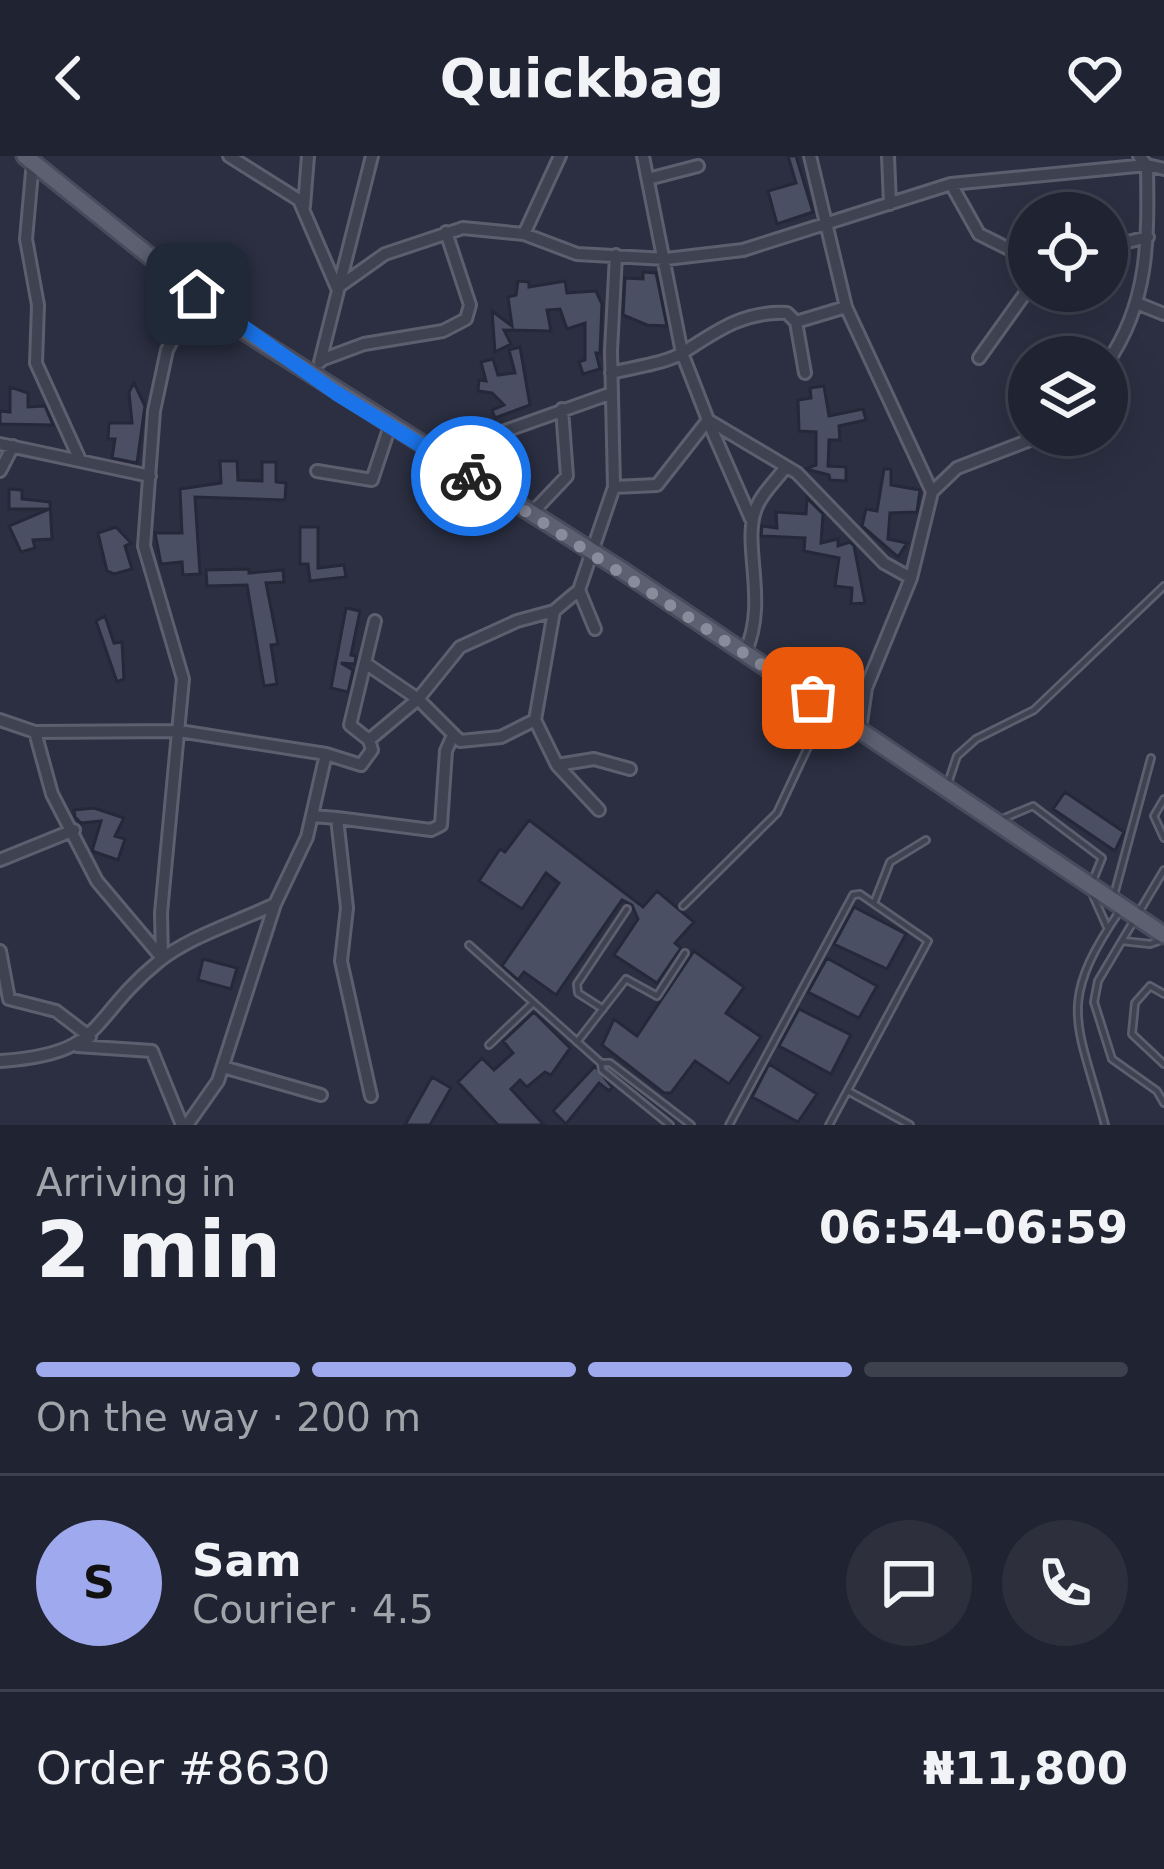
<!DOCTYPE html>
<meta charset="utf-8">
<style>
body{margin:0;font-family:"DejaVu Sans",sans-serif;background:#2d2f3d;color:#f1f3f6;height:100vh;display:flex;flex-direction:column;font-size:45px;white-space:nowrap}
*{box-sizing:border-box;margin:0}
p{font-size:39px;color:#a2a4ab}
.icon{flex:none;width:66px;height:66px;fill:none;stroke:currentColor;stroke-width:2;stroke-linecap:round;stroke-linejoin:round}
.map{position:relative;height:969px;overflow:hidden}
.panel{display:flex;flex-direction:column;background:#202331;flex:1}
.panel>*{flex:none}
.tools{position:absolute;left:1008px;top:36px;display:grid;gap:24px}
.tools a{display:grid;place-items:center;width:120px;height:120px;border-radius:50%;background:#202331;box-shadow:0 12px 48px #0002,0 0 0 3px #3d404d;font-size:60px}
.pin{position:absolute;display:grid;place-items:center;width:102px;height:102px;color:#fff;margin:-51px;border-radius:24px;box-shadow:0 6px 18px #0006}
.courier{position:absolute;display:grid;place-items:center;width:120px;height:120px;margin:-60px;border:9px solid #1a73e8;border-radius:50%;background:#fff;color:#222;box-shadow:0 3px 15px #0007}
.headline em{font-style:normal;font-weight:700}
.headline div{display:flex;flex-direction:column-reverse}
.headline{display:flex;align-items:center;justify-content:space-between;height:204px;padding:0 36px}
h1{font-size:78px;font-weight:700;line-height:90px}
.bar{display:grid;grid-template-columns:repeat(4,1fr);gap:18px 12px;align-content:center;height:144px;padding:0 36px}
.bar i{height:15px;border-radius:9px;background:#3d404d}
.bar .current{background:#9fa9ed}
.bar p{grid-column:span 4}
.line{display:flex;align-items:center;gap:30px;padding:0 36px;border-top:3px solid #3d404d}
.line div{flex:1}
.round{display:grid;place-items:center;flex:none;width:126px;height:126px;border-radius:63px;background:#2d2f3d}
header{display:flex;justify-content:space-between;align-items:center;height:156px;padding:0 36px;background:#202331;font-size:54px;font-weight:700}
.map>svg:first-child{display:block}
.building{fill:#4a4f63;stroke:#252839;stroke-width:3}
.lines{fill:none;stroke-linecap:round;stroke-linejoin:round}
.service-casing{stroke:#5d5f6f;stroke-width:10}
.minor-casing{stroke:#5d5f6f;stroke-width:16}
.primary-casing{stroke:#484b5b;stroke-width:21}
.service{stroke:#3f4251;stroke-width:4.5}
.minor{stroke:#3f4251;stroke-width:10}
.primary{stroke:#5d6071;stroke-width:15}
.done{stroke:#898c9b;stroke-width:12;stroke-dasharray:0 21.6}
.route{stroke:#1a73e8;stroke-width:15}
</style>
<header><svg class="icon" aria-label="back" viewBox="0 0 24 24"><path d="M15 5l-7 7 7 7"/></svg>Quickbag<svg class="icon" aria-label="heart" viewBox="0 0 24 24"><path d="M12 20l-8-8c-3-5 5-10 8-4 3-6 11-1 8 4z"/></svg></header>
<div class="map">
<svg width="1164" height="969" viewBox="0 0 1164 969">
<rect width="100%" height="100%" fill="#2b2f41"/>
<path class="building" d="M788 0H796L813 56 777 68 768 35 796 27Z
M643 116 656 117 667 170 647 169 623 159 625 122 643 123Z
M518 125 529 126V131L565 125 567 137 596 135 602 148 600 197H596L600 213 583 218 579 206 585 204V167L567 173 560 153 547 154 551 175 504 174 511 188 495 196 492 155 512 170 508 141 516 139Z
M520 191 530 249 495 262 492 254 504 249 492 237 478 235 479 224 486 225 481 206 493 203 498 219 515 217 509 194Z
M134 227 145 250 137 307 112 302 115 283H108L109 267H132L129 236Z
M824 230 829 260 863 253 866 264 839 270 840 284H829L828 310 846 311V325L830 324 829 319 806 313 816 309V276L799 275 798 244 811 242 810 232Z
M10 231 28 237V251L45 250 53 269 0 268V255L10 256Z
M220 305H237L238 324 262 325V306H276V326L286 327 285 344 195 341 200 418 183 419 182 406 161 408 155 377H182L180 333 221 327Z
M884 313H891V329L920 334 917 356 890 357 888 383 907 387 898 401 862 370 866 353 877 355Z
M9 333 22 334V343L50 346 52 383 33 384 35 392 21 396 9 370 49 353H9Z
M807 342 823 358 821 387 838 383V390L850 386 854 390 865 447 851 448 852 432 835 430 839 402 804 395 805 382 761 380 762 370 777 372 776 356 806 358Z
M116 371 131 387 125 390 132 413 114 418 107 415 98 377Z
M300 371H318V412L344 409 346 421 310 425 308 408H300Z
M249 413V417L283 414 284 426 266 427 278 488 271 489 277 528 264 530 247 429 207 430 206 414Z
M346 452 360 455 351 499 356 500 355 508 341 507 353 514 348 536 331 532Z
M105 460 114 487 122 486 124 523 117 526 96 465Z
M1065 636 1124 676 1115 695 1053 653Z
M94 652 124 662 115 680 125 683 118 704 92 695 101 665 81 667 75 661 74 654Z
M529 664 643 751 657 735 694 766 675 787 681 792 657 827 614 799 638 763 632 749 622 744 556 839 524 816 518 824 502 810 559 727 546 717 522 753 479 725 500 693 505 696Z
M854 751 906 778 887 813 834 788Z
M694 795 744 831 726 857 761 881 729 928 695 905 671 937H664L602 889 614 863 637 880Z
M827 802 877 830 859 862 808 836Z
M203 803 237 812 231 833 198 824Z
M799 853 851 879 831 918 779 890Z
M534 856 570 892 551 919 545 916 527 931 520 924 511 933 544 969H498L458 926 482 902 494 914 513 897 503 885Z
M769 908 817 938 798 966 752 941Z
M595 910 612 931 609 935 599 927 566 968 553 955Z
M432 921 451 932 430 969H405Z"/>
<g class="lines">
<g class="service-casing">
<path id="service" d="M947 630 957 600 976 583 1034 554 1164 430
M1164 643 1154 660 1164 682
M1002 663 1033 650 1102 702 1093 724
M1164 714 1098 825 1094 846 1112 903 1157 935 1164 947
M1091 735 1108 773
M1114 739 1151 602
M874 747 890 706 926 684
M683 750 777 657 824 557
M1123 785 1150 788 1164 783
M469 789 601 907 602 914 670 969
M1164 838 1150 830 1135 847 1132 878 1164 908
M603 853 578 837 577 828 627 753
M577 886 626 823 657 840 685 797
M489 889 532 848
M601 907H610L691 969
M848 935 910 969
M729 969 853 739 860 738 928 785 829 969
M1105 969C1078 866 1055 850 1119 756"/>
</g>
<g class="minor-casing">
<path id="minor" d="M229 0 299 44 337 132 385 98 463 72 524 78 577 98 666 103 743 94 951 28 1147 9 1164 13
M643 0 682 197 708 264 797 317 884 407 911 422
M810 0 846 151 932 336
M888 0 890 48
M33 5 26 83 38 149 36 207 80 304
M648 23 698 10
M951 28 979 78 1029 103
M304 50 308 0
M524 78 560 0
M1107 91 1148 81
M1139 148 1164 158
M796 166 846 151
M979 202 1029 132
M321 204 364 188 443 175 466 163 470 149 446 76
M320 206 372 0
M1107 207C1150 145 1148 81 1147 9L1139 0
M611 217C633 211 665 208 684 196 718 174 744 155 787 157L796 166 805 217
M708 265 751 363
M0 288 150 320
M444 304 491 280 612 237
M0 315 13 290
M317 315 372 324 390 270
M614 331 657 329 708 264
M531 358 567 320 562 253
M579 434 595 473
M745 497C770 443 739 384 758 348 764 335 777 323 786 311
M365 507 418 543 460 585 501 581 535 564 554 455
M0 564 35 576 179 575 326 598
M535 564 557 609 599 654
M860 574 866 532 911 422 932 336 957 312 1043 279
M35 576 52 638 97 725 162 802
M369 584 350 569 375 465
M557 609 594 603 630 613
M312 660 337 662 347 752 341 805 371 940
M337 662 431 674 441 669 446 595 453 579
M0 704 74 674
M0 795 9 843 56 855 90 881
M162 802 161 757 183 523 144 390 154 255 167 194 197 138
M77 890 152 895 182 969
M0 905C107 898 87 864 158 806 190 780 238 766 275 748
M223 911 321 939
M187 969 218 925 275 748 307 681 326 598 361 609 372 594 369 584 418 543 460 491 517 465 554 455 579 434 614 331 611 195 616 99"/>
</g>
<g class="primary-casing">
<path id="primary" d="M25 0 239 172 620 413 1164 779"/>
</g>
<use href="#service" class="service"/>
<use href="#minor" class="minor"/>
<use href="#primary" class="primary"/>
</g>
<g class="lines">
<path class="done" d="M471 320 813 542"/>
<path class="route" d="M197 138 336 237 471 320"/>
</g>
</svg>
<div class="tools">
<a><svg class="icon" aria-label="locate" viewBox="0 0 24 24"><circle cx="12" cy="12" r="6"/><path d="M12 2v4M12 18v4M2 12h4M18 12h4"/></svg></a>
<a><svg class="icon" aria-label="layers" viewBox="0 0 24 24"><path d="M12 4l9 5-9 5-9-5zM3 14l9 5 9-5"/></svg></a>
</div>
<div class="pin" style="left:813px;top:542px;background:#ea580c"><svg class="icon" aria-label="bag" viewBox="0 0 24 24"><path d="M5 8h14l-1 12H6zM9 8a3 3 0 0 1 6 0"/></svg></div>
<div class="pin" style="left:197px;top:138px;background:#1f2937"><svg class="icon" aria-label="home" viewBox="0 0 24 24"><path d="M3 11l9-7 9 7M6 9v11h12V9"/></svg></div>
<div class="courier" style="left:471px;top:320px"><svg class="icon" aria-label="bike" viewBox="0 0 24 24"><circle cx="6" cy="16" r="4"/><circle cx="18" cy="16" r="4"/><path d="M6 16l4-8h5l3 8M10 8l3 8H6M13 5h3"/></svg></div>
</div>
<section class="panel">
<div class="headline"><div><h1>2 min</h1><p>Arriving in</p></div><em>06:54–06:59</em></div>
<div class="bar"><i class="current"></i><i class="current"></i><i class="current"></i><i></i><p>On the way · 200 m</p></div>
<div class="line" style="height:216px"><b class="round" style="background:#9fa9ed;color:#111">S</b><div><b>Sam</b><p>Courier · 4.5</p></div><a class="round"><svg class="icon" aria-label="chat" viewBox="0 0 24 24"><path d="M4 5h16v11H9l-5 4z"/></svg></a><a class="round"><svg class="icon" aria-label="phone" viewBox="0 0 24 24"><path d="M5 4h4l2 5-3 2q2 4 5 5l2-3 5 2v4C11 20 4 13 5 4z"/></svg></a></div>
<div class="line" style="height:156px"><div>Order #8630</div><b>₦11,800</b></div>
</section>
